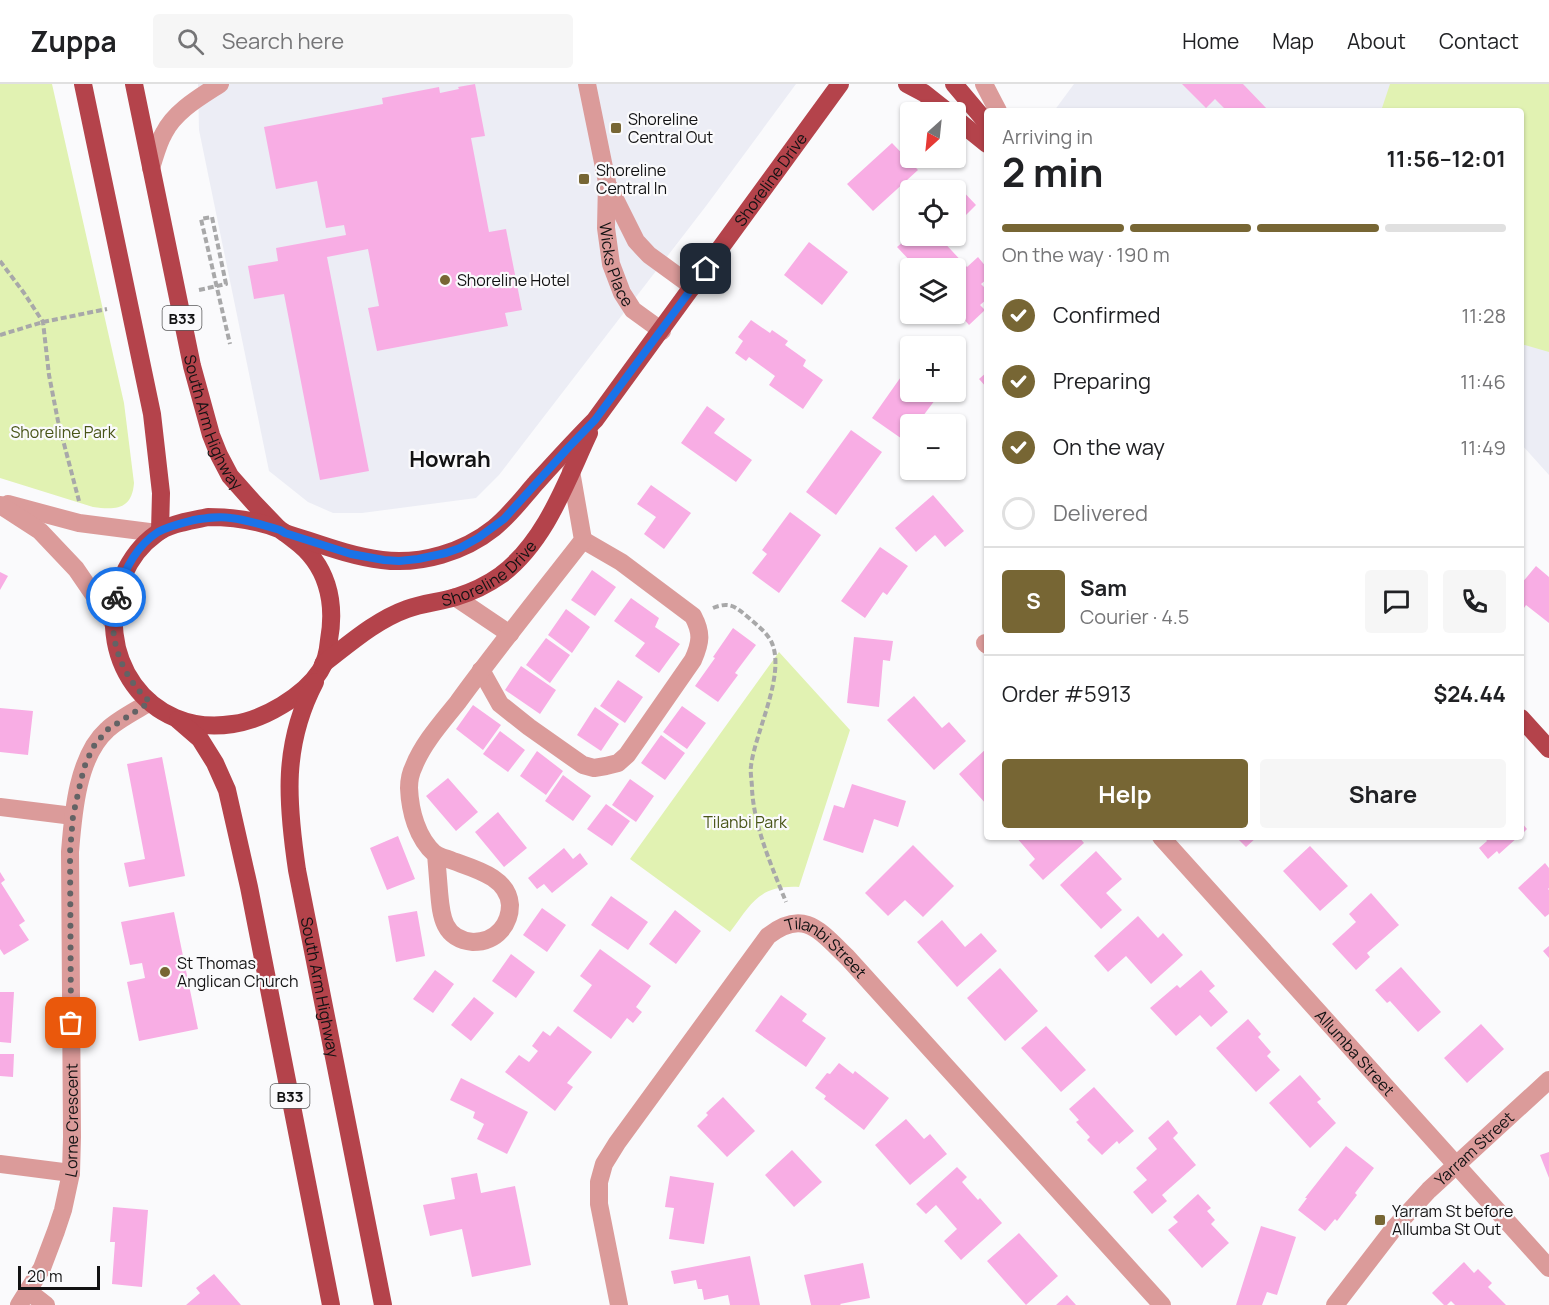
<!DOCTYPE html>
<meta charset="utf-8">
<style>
body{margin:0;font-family:Manrope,sans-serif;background:#f6f6f6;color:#202124;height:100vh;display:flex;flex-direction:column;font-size:22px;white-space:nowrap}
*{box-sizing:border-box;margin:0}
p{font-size:20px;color:#757577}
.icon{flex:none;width:33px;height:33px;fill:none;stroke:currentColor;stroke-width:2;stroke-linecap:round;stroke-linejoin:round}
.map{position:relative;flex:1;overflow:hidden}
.sheet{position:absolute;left:984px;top:24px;width:540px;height:732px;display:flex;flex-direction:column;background:#fff;border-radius:6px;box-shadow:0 2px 4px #0004}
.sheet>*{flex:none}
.needle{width:39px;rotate:207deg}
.controls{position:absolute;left:900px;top:18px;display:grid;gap:12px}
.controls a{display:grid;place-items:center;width:66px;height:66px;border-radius:6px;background:#fff;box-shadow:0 2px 4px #0004;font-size:30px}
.scale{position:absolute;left:18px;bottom:15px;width:82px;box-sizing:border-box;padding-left:6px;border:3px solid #121213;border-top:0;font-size:16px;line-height:21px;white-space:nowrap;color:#121213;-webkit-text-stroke:4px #fafafc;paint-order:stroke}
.pin{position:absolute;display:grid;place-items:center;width:51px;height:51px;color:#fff;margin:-26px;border-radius:12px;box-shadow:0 3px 9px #0006}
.courier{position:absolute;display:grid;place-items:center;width:60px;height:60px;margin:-30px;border:4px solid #1a73e8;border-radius:50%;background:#fff;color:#222;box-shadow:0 2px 8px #0007}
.summary em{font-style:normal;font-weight:700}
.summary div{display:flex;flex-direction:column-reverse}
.summary{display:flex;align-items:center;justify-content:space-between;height:102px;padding:0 18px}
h1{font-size:39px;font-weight:700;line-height:45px}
.bar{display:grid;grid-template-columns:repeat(4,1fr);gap:9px 6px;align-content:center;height:72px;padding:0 18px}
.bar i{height:8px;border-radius:4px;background:#e0e0e0}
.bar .active{background:#776634}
.bar p{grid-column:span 4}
.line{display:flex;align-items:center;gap:15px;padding:0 18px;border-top:2px solid #e0e0e0}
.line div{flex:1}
.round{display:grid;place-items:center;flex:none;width:63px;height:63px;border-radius:6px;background:#f6f6f6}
ol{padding:0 18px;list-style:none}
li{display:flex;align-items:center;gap:18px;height:66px}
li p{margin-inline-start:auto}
li .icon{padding:6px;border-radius:50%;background:#776634;color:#fff;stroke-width:4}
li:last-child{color:#757577}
li i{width:33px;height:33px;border:3px solid #e0e0e0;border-radius:50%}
.action{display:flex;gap:12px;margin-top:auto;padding:12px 18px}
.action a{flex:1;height:69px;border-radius:6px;background:#776634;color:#fff;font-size:24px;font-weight:700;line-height:69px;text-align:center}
.action a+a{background:#f6f6f6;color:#202124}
header{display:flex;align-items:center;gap:36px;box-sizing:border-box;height:84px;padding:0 30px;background:#fff;border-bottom:2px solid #e0e0e0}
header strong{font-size:28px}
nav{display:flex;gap:33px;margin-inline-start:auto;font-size:21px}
.search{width:420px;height:54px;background:#f6f6f6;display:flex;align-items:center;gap:15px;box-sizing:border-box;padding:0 21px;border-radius:6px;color:#757577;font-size:22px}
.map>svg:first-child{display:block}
.built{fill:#ecedf5}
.green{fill:#e1f2b2}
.building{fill:#f8ade4}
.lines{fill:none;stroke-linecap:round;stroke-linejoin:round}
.path{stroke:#a8a8a9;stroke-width:4;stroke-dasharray:6 3;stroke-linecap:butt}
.minor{stroke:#db9b9a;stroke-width:18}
.major{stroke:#b4434b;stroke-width:18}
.done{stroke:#636365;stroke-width:6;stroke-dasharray:0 10.8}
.route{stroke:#1a73e8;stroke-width:8}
.poi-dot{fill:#776634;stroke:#fafafc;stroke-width:2}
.labels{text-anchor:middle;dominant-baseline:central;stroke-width:4.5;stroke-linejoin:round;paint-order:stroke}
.shield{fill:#fafafc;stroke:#585859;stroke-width:1.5}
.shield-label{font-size:15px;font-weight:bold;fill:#121213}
.poi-label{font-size:16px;fill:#121213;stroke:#fafafc;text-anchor:start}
.street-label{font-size:16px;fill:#121213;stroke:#fafafc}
.park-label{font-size:16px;fill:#495518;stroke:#fafafc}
.district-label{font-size:22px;font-weight:bold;fill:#121213;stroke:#fafafc}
</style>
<header>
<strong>Zuppa</strong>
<div class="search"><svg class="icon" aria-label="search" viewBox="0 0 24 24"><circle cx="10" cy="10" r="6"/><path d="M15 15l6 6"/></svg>Search here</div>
<nav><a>Home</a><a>Map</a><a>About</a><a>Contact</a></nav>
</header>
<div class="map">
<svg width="1549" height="1221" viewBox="0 0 1549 1221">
<rect width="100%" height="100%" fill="#fafafc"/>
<path class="built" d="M198 0H796L706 122 499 391 476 414 362 429H333L308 418 269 387 199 46Z
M1074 0H1549V391L1521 360V27H1054Z"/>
<path class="green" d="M0 0H52L124 319 134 399C132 426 115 426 93 423L0 394Z
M1390 0H1549V268L1521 260V27H1381Z
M779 568 850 646 799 803C759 801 752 819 730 848L630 775Z"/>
<path class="building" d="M475 0 485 52 471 54 489 148 506 145 522 226 505 229 508 242 377 267 368 224 379 222 368 165 327 173 369 387 320 396 284 210 254 215 248 182 278 177 276 164 346 151 344 141 326 144 317 97 276 105 264 43 383 20 382 14 439 3 440 9 459 5 458 3Z
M1182 0H1243L1267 25 1265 27H1227L1215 15 1206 24Z
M892 59 918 86 873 127 847 100Z
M958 102 976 121 956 141V105Z
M910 152H917L921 156 925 152H938L967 183 978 173 987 184V195L981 200 987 206V215L980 221 985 226 969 241 956 226V184H908L913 180 897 163Z
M809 158 848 188 822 221 784 191Z
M751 236 770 249 772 246 788 257 785 261 806 276 803 282 823 296 803 325 769 301 775 292 749 273 746 277 735 269 743 257 738 253Z
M910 280V308H941L917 340H910V350L905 357 872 334Z
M987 288V304L979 295Z
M707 322 725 335 714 349 752 376 736 398 681 359Z
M851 346 882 368 836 431 806 408Z
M651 401 691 429 664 465 644 450 656 433 637 420Z
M933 411 964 447 945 463 935 451 916 468 895 444Z
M790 428 821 451 779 509 752 489 767 470 762 466Z
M880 463 908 482 887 511 883 508 865 534 841 517Z
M1536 482 1549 493V539L1526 521 1524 524 1521 522V500Z
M592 486 616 503 595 532 571 516Z
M0 488 8 492 0 506Z
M631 514 659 534 655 543 680 560 659 589 635 572 645 559 614 537Z
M566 525 590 543 572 569 548 551Z
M733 544 756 561 735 589 738 591 718 618 695 602 715 574 713 573Z
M854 553 893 557 890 577 883 576 879 623 847 619Z
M546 554 570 571 550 599 526 581Z
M521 582 556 606 540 630 505 606Z
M618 596 643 613 625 639 600 622Z
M914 612 942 644 949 638 966 657 934 686 887 636Z
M473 621 501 641 483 666 456 645Z
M682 622 706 639 687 665 663 648Z
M595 623 619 640 601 667 577 651Z
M0 624 33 627 28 671 0 668Z
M500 647 525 666 508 688 483 670Z
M661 651 685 669 665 696 641 679Z
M987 664V721L959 690Z
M537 667 563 687 546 711 520 692Z
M162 673 185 792 129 803 124 779 145 775 127 680Z
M563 691 591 712 573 737 545 717Z
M448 694 478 728 456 747 426 712Z
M630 695 654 712 636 738 612 721Z
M852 700 906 717 898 743 874 735 863 769 823 756 834 721 844 724Z
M606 720 630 737 612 762 587 745Z
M498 728 527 764 504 783 475 748Z
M1521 738 1527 745 1521 751Z
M398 752 415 795 387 806 370 764Z
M1016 753H1079L1084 759 1043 796 1029 781 1035 775Z
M1236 753H1257L1246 763Z
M1484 753H1518L1499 770 1497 767 1488 775 1479 764 1487 757Z
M913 761 954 802 923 833 905 816 888 832 865 809Z
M1310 762 1348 802 1320 827 1283 787Z
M564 764 573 775 580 769 588 780 552 809 544 800 537 805 528 794Z
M1096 767 1122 795 1106 809 1122 826 1101 845 1060 801Z
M1545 779 1549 784V804L1548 805 1549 806V830L1545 833 1518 804Z
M0 788 5 796 1 799 25 837 19 841 29 856 4 871 0 865Z
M1371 809 1399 841 1367 869 1370 873 1356 886 1332 860 1356 838 1349 830Z
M611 812 648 838 628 866 591 841Z
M542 824 566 841 547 868 523 851Z
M675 826 701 847 676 880 649 860Z
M417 827 425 872 396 878 388 832Z
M174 828 198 945 139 957 127 898 145 894 142 879 130 881 121 838Z
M1138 832 1158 854 1163 849 1183 871 1151 900 1126 872 1108 888 1094 872Z
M942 836 965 863 981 849 997 867 957 903 917 858Z
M1549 862V874L1543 867Z
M600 865 651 902 636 923 642 928 633 939 627 934 611 955 573 927 592 901 580 892Z
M511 870 535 888 516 914 492 897Z
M1401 883 1441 928 1418 948 1390 917 1387 919 1375 906Z
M1000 884 1038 927 1005 957 967 914Z
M435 886 454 900 433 929 413 915Z
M1201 886 1215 902 1209 907 1228 928 1211 943 1200 931 1176 952 1150 924 1177 901 1180 904Z
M0 908H14L11 959 0 958Z
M781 911 807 930 802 937 826 954 806 983 755 947Z
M474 913 494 929 471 957 451 941Z
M1248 935 1261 950 1258 953 1271 968 1267 972 1280 986 1256 1008 1216 964Z
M1481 940 1504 965 1467 999 1444 974Z
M558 942 592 968 567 999 573 1003 555 1027 505 988 519 971 529 978 538 967 532 962 543 947 550 952Z
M1046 942 1086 986 1061 1008 1021 964Z
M0 970H14L13 993 0 992Z
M839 979 853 990 855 987 889 1014 864 1046 824 1015 826 1012 815 1004 827 989 830 990Z
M1300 991 1321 1015 1317 1018 1336 1039 1310 1064 1269 1019Z
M461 994 528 1028 507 1070 477 1055 484 1040 473 1034 475 1028 450 1016Z
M1094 1003 1134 1047 1119 1060 1117 1057 1102 1071 1087 1056 1090 1053 1076 1038 1079 1036 1069 1025Z
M723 1013 755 1047 727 1073 697 1042 708 1031 706 1029Z
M906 1035 924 1055 930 1050 947 1070 910 1101 875 1061Z
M1168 1036 1178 1049 1173 1054 1196 1081 1162 1111 1167 1117 1152 1130 1133 1108 1147 1096 1136 1084 1157 1065 1148 1054Z
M1346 1062 1374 1084 1355 1109 1357 1111 1337 1137 1335 1135 1325 1147 1298 1126 1307 1114H1305Z
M792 1066 822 1098 794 1123 765 1091Z
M1549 1068V1094L1540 1071Z
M957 1083 967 1093 962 1098 978 1116 980 1114 1002 1139 961 1176 944 1157 957 1145 936 1121 926 1130 916 1120Z
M477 1089 481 1109 515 1102 531 1181 472 1193 462 1145 430 1152 423 1121 455 1115 451 1094Z
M670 1092 714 1099 704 1160 669 1155 674 1124 665 1123Z
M1198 1110 1211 1124 1207 1127 1215 1136 1211 1140 1229 1159 1202 1184 1168 1146 1178 1138 1173 1133Z
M113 1123 148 1126 142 1203 112 1200 115 1158H110Z
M1261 1142 1296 1153 1277 1211 1267 1208 1262 1221H1236Z
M1019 1149 1058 1192 1026 1221 987 1177Z
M750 1172 760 1221H730L728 1211 704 1216 702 1205H698L696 1196 674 1200 671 1187Z
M1464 1178 1474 1189 1478 1185 1492 1199 1488 1203 1506 1221H1455L1451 1217 1447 1221H1444L1432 1209Z
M863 1179 870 1214 840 1220 841 1221H811L804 1191Z
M214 1190 241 1221H186L200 1209 196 1204Z
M1067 1211 1076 1221H1056Z"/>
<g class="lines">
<path class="path" d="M0 177 24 209 43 238 49 291 58 337 79 417
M199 206 226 200 212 133 201 135 230 260
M0 251 43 238 107 225
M713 524C730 517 736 523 749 534 757 541 766 548 771 557 787 589 755 648 751 682 750 689 752 697 752 705 754 743 772 783 786 818"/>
<g class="minor">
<path id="s1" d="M587 0 607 98 606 144 611 180 622 209 633 226 662 247"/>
<path d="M984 0 998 27"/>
<path d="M151 84C155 72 158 59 164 49 175 27 200 13 220 0"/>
<path d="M609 103 636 157 649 171 693 203"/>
<path d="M8 420 79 439 157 449"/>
<path d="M0 421 40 447 76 485 113 539"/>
<path d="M455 513 510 550"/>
<path d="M985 559 987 561"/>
<path d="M481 586 500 620 529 643 583 681 594 684 606 682 618 679 627 671 693 576C701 558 702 549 693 532L621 478 583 456"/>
<path d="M0 723 73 732"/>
<path id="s2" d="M1161 753 1549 1184"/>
<path d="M436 770C437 783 438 795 439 807 441 830 442 855 473 858 484 858 494 854 501 846 507 839 510 830 510 821 508 791 470 784 448 775 444 774 439 772 435 770 417 754 410 727 409 704 409 697 411 688 414 682 423 659 443 637 458 618 498 563 541 510 583 456L571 387"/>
<path d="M0 1080 71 1089"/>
<path d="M28 1207 46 1221"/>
<path id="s3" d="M19 1221 42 1184 56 1147 63 1126 71 1089 72 1053 70 768C73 731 77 673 107 646 117 636 137 626 150 618"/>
<path id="s4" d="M619 1221 599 1120V1098L604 1080 617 1059 768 852C804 824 820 847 847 873L1162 1221"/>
<path id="s5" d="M1335 1221 1395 1143 1429 1106 1549 996"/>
</g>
<g class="major">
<path d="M83 0 152 330 161 409 160 447"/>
<path id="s6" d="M134 0 192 282 211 351 219 371 230 392 254 419 278 444"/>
<path d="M907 0 924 9 948 28"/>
<path d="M954 0 987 39"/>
<path d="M956 35 987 60"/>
<path d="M208 433C232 433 256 436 279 445 284 448 289 452 294 456 327 480 336 517 329 556 328 567 326 578 320 587 304 612 263 636 233 640 147 654 91 570 123 492 130 476 142 460 156 450 170 439 191 437 208 433Z"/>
<path id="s7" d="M285 449C317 459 349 472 382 476 421 481 464 468 494 444 510 431 522 415 535 400 555 378 574 357 595 336L840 0"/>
<path id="s8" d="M323 580C349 560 376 536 407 525 423 519 440 518 456 513 472 508 487 501 501 491 546 457 566 398 589 349"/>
<path id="s9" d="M315 598C282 661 287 718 297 786L383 1221"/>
<path d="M1521 634 1549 665"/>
<path d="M178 636 200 655 215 679 227 706 249 803 331 1221"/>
</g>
</g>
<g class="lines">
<path class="done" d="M71 939 70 768 73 732 81 696 86 678 94 662 107 646 150 618C121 592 106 552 116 513"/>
<path class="route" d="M116 513C123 489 136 462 158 448 169 442 182 439 194 436 206 434 218 432 231 434 248 436 264 441 280 446L285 449 351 470 384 476 399 477 418 475 446 469 460 464 478 454 504 435 568 364 595 336 706 185"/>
</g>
<g class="poi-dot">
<rect x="610" y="38" width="12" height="12" rx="3"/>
<rect x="578" y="89" width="12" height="12" rx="3"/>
<circle cx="445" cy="196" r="6"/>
<circle cx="165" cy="888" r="6"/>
<rect x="1374" y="1130" width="12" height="12" rx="3"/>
</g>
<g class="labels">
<g class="shield">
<rect x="162.5" y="222" width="39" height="24" rx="4.5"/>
<rect x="270.5" y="1000" width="39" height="24" rx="4.5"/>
</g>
<g class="shield-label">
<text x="182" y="234">B33</text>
<text x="290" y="1012">B33</text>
</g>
<g class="poi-label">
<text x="628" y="35">Shoreline<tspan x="628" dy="18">Central Out</tspan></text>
<text x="596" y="86">Shoreline<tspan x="596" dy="18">Central In</tspan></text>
<text x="457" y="196">Shoreline Hotel</text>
<text x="177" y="879">St Thomas<tspan x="177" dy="18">Anglican Church</tspan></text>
<text x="1392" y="1127">Yarram St before<tspan x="1392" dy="18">Allumba St Out</tspan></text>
</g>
<g class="street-label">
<text stroke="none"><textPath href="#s7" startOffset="666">Shoreline Drive</textPath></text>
<text stroke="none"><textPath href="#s1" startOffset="184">Wicks Place</textPath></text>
<text stroke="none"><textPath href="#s6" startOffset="348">South Arm Highway</textPath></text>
<text stroke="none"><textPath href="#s8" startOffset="192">Shoreline Drive</textPath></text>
<text stroke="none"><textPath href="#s4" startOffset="494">Tilanbi Street</textPath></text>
<text stroke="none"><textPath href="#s9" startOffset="312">South Arm Highway</textPath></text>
<text stroke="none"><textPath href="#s2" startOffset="290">Allumba Street</textPath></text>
<text stroke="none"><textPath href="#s3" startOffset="196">Lorne Crescent</textPath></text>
<text stroke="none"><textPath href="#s5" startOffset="210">Yarram Street</textPath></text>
</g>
<g class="park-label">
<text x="63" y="348">Shoreline Park</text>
<text x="745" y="738">Tilanbi Park</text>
</g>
<g class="district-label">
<text x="450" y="375">Howrah</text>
</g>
</g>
</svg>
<div class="controls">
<a><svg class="needle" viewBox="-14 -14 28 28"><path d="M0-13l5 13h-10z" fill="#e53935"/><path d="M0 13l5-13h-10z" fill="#757577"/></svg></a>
<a><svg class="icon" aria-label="locate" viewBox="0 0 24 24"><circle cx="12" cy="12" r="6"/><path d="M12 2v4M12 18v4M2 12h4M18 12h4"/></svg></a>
<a><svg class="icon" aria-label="layers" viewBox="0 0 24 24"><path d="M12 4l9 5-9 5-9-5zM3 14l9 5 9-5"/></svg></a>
<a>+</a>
<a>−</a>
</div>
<div class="scale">20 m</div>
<div class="pin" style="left:71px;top:939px;background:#ea580c"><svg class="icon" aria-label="bag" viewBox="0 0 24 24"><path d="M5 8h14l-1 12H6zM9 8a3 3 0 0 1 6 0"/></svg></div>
<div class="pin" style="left:706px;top:185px;background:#1f2937"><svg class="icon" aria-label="home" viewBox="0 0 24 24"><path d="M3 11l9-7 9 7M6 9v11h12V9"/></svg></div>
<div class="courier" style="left:116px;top:513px"><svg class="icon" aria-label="bike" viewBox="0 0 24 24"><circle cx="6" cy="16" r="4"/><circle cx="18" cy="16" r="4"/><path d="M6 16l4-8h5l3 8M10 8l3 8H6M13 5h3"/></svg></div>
<section class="sheet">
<div class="summary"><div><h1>2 min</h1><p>Arriving in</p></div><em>11:56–12:01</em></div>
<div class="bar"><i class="active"></i><i class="active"></i><i class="active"></i><i></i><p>On the way · 190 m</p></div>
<ol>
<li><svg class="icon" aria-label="check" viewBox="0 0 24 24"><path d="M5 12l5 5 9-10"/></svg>Confirmed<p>11:28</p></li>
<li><svg class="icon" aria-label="check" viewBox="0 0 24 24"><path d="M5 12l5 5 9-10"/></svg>Preparing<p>11:46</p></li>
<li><svg class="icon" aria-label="check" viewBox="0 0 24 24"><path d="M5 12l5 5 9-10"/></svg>On the way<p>11:49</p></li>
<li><i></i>Delivered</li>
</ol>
<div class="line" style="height:108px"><b class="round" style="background:#776634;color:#fff">S</b><div><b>Sam</b><p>Courier · 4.5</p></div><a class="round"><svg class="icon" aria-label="chat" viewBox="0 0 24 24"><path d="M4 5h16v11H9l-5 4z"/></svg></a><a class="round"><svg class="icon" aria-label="phone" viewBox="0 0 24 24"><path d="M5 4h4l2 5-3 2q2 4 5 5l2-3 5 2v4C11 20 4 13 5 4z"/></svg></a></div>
<div class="line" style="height:78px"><div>Order #5913</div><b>$24.44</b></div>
<div class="action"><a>Help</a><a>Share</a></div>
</section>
</div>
